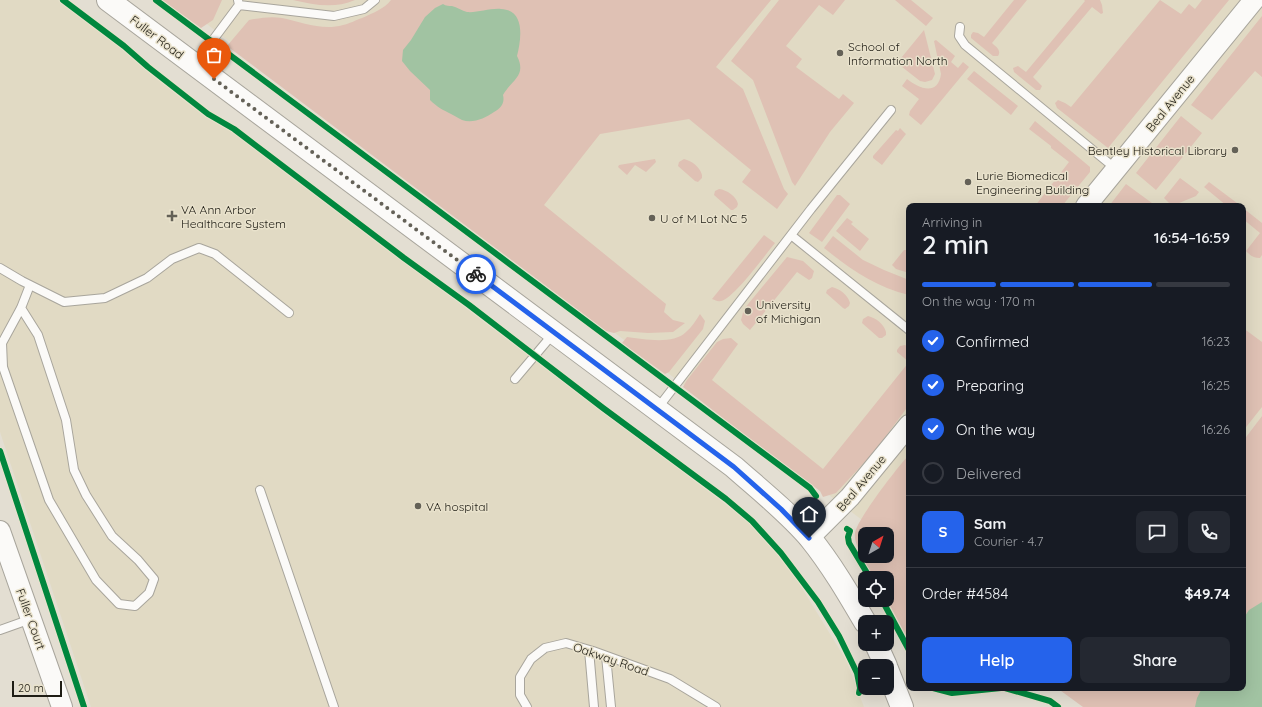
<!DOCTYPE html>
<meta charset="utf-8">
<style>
body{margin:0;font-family:Quicksand,sans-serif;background:#242831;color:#f1f3f6;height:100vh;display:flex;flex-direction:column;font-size:15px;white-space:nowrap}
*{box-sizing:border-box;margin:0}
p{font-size:13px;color:#9ea1a6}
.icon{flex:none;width:22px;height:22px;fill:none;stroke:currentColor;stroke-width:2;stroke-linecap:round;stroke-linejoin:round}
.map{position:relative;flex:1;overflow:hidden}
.details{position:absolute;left:906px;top:203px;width:340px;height:488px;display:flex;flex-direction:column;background:#171b24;border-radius:8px;box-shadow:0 4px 16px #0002}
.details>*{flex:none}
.needle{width:26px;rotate:39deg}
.buttons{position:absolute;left:858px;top:527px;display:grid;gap:8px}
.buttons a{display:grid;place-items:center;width:36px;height:36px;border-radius:8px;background:#171b24;box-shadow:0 4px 16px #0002;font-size:20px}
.scale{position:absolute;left:12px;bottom:10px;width:50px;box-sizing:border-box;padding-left:4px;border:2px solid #1f1d15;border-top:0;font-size:11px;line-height:14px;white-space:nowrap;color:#1f1d15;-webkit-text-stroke:3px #e9e2cc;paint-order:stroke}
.pin{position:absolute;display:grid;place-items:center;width:34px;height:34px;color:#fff;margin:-41px -17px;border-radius:50% 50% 50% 0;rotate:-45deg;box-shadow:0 0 4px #0007}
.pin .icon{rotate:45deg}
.courier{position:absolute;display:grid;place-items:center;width:40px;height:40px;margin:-20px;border:3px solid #2563eb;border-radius:50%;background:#fff;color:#222;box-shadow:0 1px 5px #0007}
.summary em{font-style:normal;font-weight:600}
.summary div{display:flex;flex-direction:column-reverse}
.summary{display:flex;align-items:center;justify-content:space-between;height:68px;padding:0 16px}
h1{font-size:26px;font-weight:600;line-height:30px}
.bar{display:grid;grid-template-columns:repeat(4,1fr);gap:6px 4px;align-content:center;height:48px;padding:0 16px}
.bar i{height:5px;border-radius:3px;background:#363941}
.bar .on{background:#2563eb}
.bar p{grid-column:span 4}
.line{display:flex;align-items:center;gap:10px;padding:0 16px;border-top:1px solid #363941}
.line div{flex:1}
.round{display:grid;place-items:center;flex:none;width:42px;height:42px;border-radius:8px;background:#242831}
ol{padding:0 16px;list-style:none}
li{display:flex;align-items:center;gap:12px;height:44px}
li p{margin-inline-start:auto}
li .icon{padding:4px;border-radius:50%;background:#2563eb;color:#fff;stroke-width:4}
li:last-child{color:#9ea1a6}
li i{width:22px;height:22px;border:2px solid #363941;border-radius:50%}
.action{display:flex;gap:8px;margin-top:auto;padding:8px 16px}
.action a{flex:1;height:46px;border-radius:8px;background:#2563eb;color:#fff;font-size:16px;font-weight:600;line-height:46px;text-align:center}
.action a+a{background:#242831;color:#f1f3f6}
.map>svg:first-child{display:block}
.built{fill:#e1dac4}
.green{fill:#dfc1b4;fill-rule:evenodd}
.water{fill:#a1c3a2}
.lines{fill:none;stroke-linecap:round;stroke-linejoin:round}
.service-casing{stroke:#a8a59c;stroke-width:10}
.tertiary-casing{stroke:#a8a59c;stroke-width:22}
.secondary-casing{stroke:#a8a59c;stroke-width:24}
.service{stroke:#fbfaf8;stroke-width:8}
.tertiary{stroke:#fbfaf8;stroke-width:20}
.secondary{stroke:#fbfaf8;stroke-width:22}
.cycleway-casing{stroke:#e9e2cc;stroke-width:8}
.cycleway{stroke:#00873e;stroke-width:6}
.done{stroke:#646157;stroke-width:4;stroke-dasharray:0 7.2}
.route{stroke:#2563eb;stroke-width:5}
.poi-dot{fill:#646157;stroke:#e9e2cc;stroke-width:1.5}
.labels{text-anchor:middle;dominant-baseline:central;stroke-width:3;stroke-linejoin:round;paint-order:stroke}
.street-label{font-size:12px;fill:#1f1d15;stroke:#e9e2cc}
.poi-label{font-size:12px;fill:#1f1d15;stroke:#e9e2cc;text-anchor:start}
</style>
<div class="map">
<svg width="1262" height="707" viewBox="0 0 1262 707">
<rect width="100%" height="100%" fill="#e3ded2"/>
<path class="built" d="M0 0H58L741 516 766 539 789 567 846 660 864 707H91L0 432Z
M175 0H1262V416L1243 441V206H909V617L887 556V534L866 523Z"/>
<path class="green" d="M162 0H222L213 20 201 28Z
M293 0H355C334 9 315 5 293 0Z
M391 0H771L716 67 743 89 784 189 788 194 777 209 742 182 751 170 689 119 600 134 544 205 666 304 664 312 673 320 685 323 673 332 648 333 620 331 614 333 606 331 227 46 249 20C260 18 271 16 282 18 302 22 322 31 343 25 349 24 356 20 362 18 373 13 384 9 391 0Z
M779 0H845L833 15 819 5 786 46 802 59 796 67 839 99 843 94 854 103 830 132 795 186 792 182 753 80 731 61Z
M895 0H911L933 18 926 26Z
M1014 0H1027L992 43C995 46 1002 50 998 56H993L971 38V35L973 32 978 33 984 37Z
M1084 0H1100L1102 5 1103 13 1101 14 1092 7 1033 77 1042 86 1040 90H1036L1014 72 1013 68 1018 66 1026 72 1085 1Z
M1160 0 1181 14 1189 4 1195 9 1202 0H1229L1108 148 1057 108 1055 103 1058 100 1065 103 1071 107Z
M1262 16V77L1255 71 1212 120 1191 105Z
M924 30 935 74 932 80 925 82 920 81 897 63Z
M936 40 955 56 951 62 958 68 963 62 969 67 921 125 909 115 910 111 919 99 902 86 907 79C918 88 938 97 941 74L934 41Z
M974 71 1018 106 1011 115 967 79Z
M1181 116 1202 133 1156 190 1136 173Z
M1035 121 1090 167V172L1062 206H1035L1069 162 1051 148V146L1029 129Z
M900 128 906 134 882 165 873 158V156L896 130 898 131Z
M655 159 656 162 646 172 635 165 627 175 618 167 619 165Z
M684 159C692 161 700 167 702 175V178L698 182 695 181 678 166 679 162Z
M1180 178 1199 192 1196 196 1172 206 1164 198Z
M1209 182 1241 206H1227L1204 187Z
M1126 184 1156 206H1109Z
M719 189C727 190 736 196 738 204L737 207 733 210H731L714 195 715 191Z
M837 195H840L850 204 822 242 809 233Z
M1243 208 1262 223V255L1260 258C1253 258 1250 255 1246 251L1260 233 1243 219Z
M847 218 853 222 851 224 869 239 860 251 836 231Z
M764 235 775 243C765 255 734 298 721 301 717 302 716 300 712 299Z
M833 236 863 260 884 270 909 280V295C876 287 850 269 824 248Z
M904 250H909V273L896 269 892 265Z
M787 257 803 261 814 271 812 278 809 280 797 272 750 330 743 324 741 320 744 309Z
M832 287C840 289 848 295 850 303L849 306 845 309 843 308 826 293 827 290Z
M700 314 705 321 703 329 669 372 665 374 622 343 627 337C644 339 673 345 686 332 692 327 696 320 700 314Z
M868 316C876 318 884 324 886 332V335L882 338H879L862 323 863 319Z
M1243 328 1262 342V407L1243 431Z
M731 338 738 344 712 380 823 469 909 362 897 352V350L900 346 905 345 909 347V405L874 452 836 493 823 497 820 491 741 432 683 387 687 380 717 342 723 339Z
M1262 416V707H1083L1057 688H1243V441Z
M909 455V641L887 600V578H874C868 567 853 545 855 533 856 521 899 465 909 455ZM865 534H887V556H865Z"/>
<path class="water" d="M443 4C446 6 449 6 452 6 457 7 462 11 467 12 477 13 490 8 501 9 526 10 521 40 517 56 527 76 512 79 503 95 505 103 501 108 494 112 485 118 473 124 462 120 458 118 455 116 451 114 443 110 437 107 430 100V90L410 71 402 61 403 50 411 40 425 17 435 8Z
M1262 602V707H1195L1197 698 1202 688H1243V619L1249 610Z"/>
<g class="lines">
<g class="service-casing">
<path id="service" d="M239 5 334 16 364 9 375 0
M960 27 959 36 965 45 1116 169
M195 64 239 5 238 0
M791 235 909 330
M0 268 22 281 64 302 105 298 147 278 172 259 199 248 215 254 289 313
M21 308 38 335 66 420 74 470 86 495 112 536 138 560 154 579 149 593 135 606 119 604 96 580 49 500 3 367 2 343 21 308 30 285
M515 379 553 334
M657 409 811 209 891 110
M260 490 334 707
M0 630 31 619
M589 650 594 707
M606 656 611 707
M527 707 520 695V677L531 659 545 648 566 643 593 651 670 679 716 707"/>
</g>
<g class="tertiary-casing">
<path id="tertiary" d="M1086 206 1254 0
M0 531 62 707
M809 538 850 497 909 425"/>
</g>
<g class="secondary-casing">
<path id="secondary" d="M108 0 734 467C760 490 788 512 810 538 831 564 848 593 865 622
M876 644 886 666
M887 669 902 707"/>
</g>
<use href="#service" class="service"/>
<use href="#tertiary" class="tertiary"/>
<use href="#secondary" class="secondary"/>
<g class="cycleway-casing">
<path id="cycleway" d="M63 0 124 46 148 67 208 114 234 129 404 258 469 305 603 408 726 499 752 521 781 553 818 602 839 636 857 673 860 688 859 693
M156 0 810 488 816 496
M0 451 84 707
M847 529 850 531 848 537 849 543 870 578
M882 600 909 650
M933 688 952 693 1001 688
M1005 688 1050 701 1058 707"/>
</g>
<use href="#cycleway" class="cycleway"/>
</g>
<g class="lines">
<path class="done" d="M214 79 476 274"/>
<path class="route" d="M476 274 734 467 781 509 809 538"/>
</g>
<g class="poi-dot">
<circle cx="840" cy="53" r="4"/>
<circle cx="1235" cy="150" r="4"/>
<circle cx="968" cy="182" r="4"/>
<path d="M170 210h4v4h4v4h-4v4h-4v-4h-4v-4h4z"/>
<circle cx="652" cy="218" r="4"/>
<circle cx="748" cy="311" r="4"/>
<circle cx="418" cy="506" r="4"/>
</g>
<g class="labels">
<g class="street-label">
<text transform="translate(157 37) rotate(37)">Fuller Road</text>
<text transform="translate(1170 103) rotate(-51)">Beal Avenue</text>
<text transform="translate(861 483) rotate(-50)">Beal Avenue</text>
<text transform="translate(31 619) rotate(70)">Fuller Court</text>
<text transform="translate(611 659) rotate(19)">Oakway Road</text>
</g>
<g class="poi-label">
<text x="848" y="46">School of<tspan x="848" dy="14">Information North</tspan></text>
<text x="1227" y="150" text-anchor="end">Bentley Historical Library</text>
<text x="976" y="175">Lurie Biomedical<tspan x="976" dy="14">Engineering Building</tspan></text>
<text x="181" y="209">VA Ann Arbor<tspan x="181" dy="14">Healthcare System</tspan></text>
<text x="660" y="218">U of M Lot NC 5</text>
<text x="756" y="304">University<tspan x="756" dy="14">of Michigan</tspan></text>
<text x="426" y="506">VA hospital</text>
</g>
</g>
</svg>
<div class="buttons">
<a><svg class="needle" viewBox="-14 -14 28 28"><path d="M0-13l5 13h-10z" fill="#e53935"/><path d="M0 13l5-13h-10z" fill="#9ea1a6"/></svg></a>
<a><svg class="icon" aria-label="locate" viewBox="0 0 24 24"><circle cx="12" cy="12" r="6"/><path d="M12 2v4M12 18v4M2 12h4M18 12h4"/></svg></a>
<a>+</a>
<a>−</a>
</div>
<div class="scale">20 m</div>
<div class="pin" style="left:214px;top:79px;background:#ea580c"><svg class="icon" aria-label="bag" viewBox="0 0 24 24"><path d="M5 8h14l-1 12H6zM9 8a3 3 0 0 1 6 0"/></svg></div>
<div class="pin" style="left:809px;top:538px;background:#1f2937"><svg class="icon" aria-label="home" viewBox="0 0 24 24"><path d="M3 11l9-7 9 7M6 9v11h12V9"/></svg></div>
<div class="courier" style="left:476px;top:274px"><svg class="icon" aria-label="bike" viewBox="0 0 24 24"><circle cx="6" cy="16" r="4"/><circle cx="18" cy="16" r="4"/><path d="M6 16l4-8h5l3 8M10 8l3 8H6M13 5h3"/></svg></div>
<section class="details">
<div class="summary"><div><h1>2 min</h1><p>Arriving in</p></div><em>16:54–16:59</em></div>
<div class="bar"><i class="on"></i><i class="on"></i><i class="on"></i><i></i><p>On the way · 170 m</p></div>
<ol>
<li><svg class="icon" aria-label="check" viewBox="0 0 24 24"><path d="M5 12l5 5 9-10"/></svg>Confirmed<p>16:23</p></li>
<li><svg class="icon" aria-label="check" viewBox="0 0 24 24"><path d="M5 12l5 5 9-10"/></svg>Preparing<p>16:25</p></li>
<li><svg class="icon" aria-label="check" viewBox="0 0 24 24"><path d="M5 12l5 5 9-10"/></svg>On the way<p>16:26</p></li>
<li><i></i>Delivered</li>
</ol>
<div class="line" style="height:72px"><b class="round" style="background:#2563eb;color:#fff">S</b><div><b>Sam</b><p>Courier · 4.7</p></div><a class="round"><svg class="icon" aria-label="chat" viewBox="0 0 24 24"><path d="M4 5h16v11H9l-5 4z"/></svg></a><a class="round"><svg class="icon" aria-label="phone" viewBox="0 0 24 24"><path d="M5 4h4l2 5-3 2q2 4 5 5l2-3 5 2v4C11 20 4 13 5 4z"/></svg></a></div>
<div class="line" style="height:52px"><div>Order #4584</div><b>$49.74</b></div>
<div class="action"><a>Help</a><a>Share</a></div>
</section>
</div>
